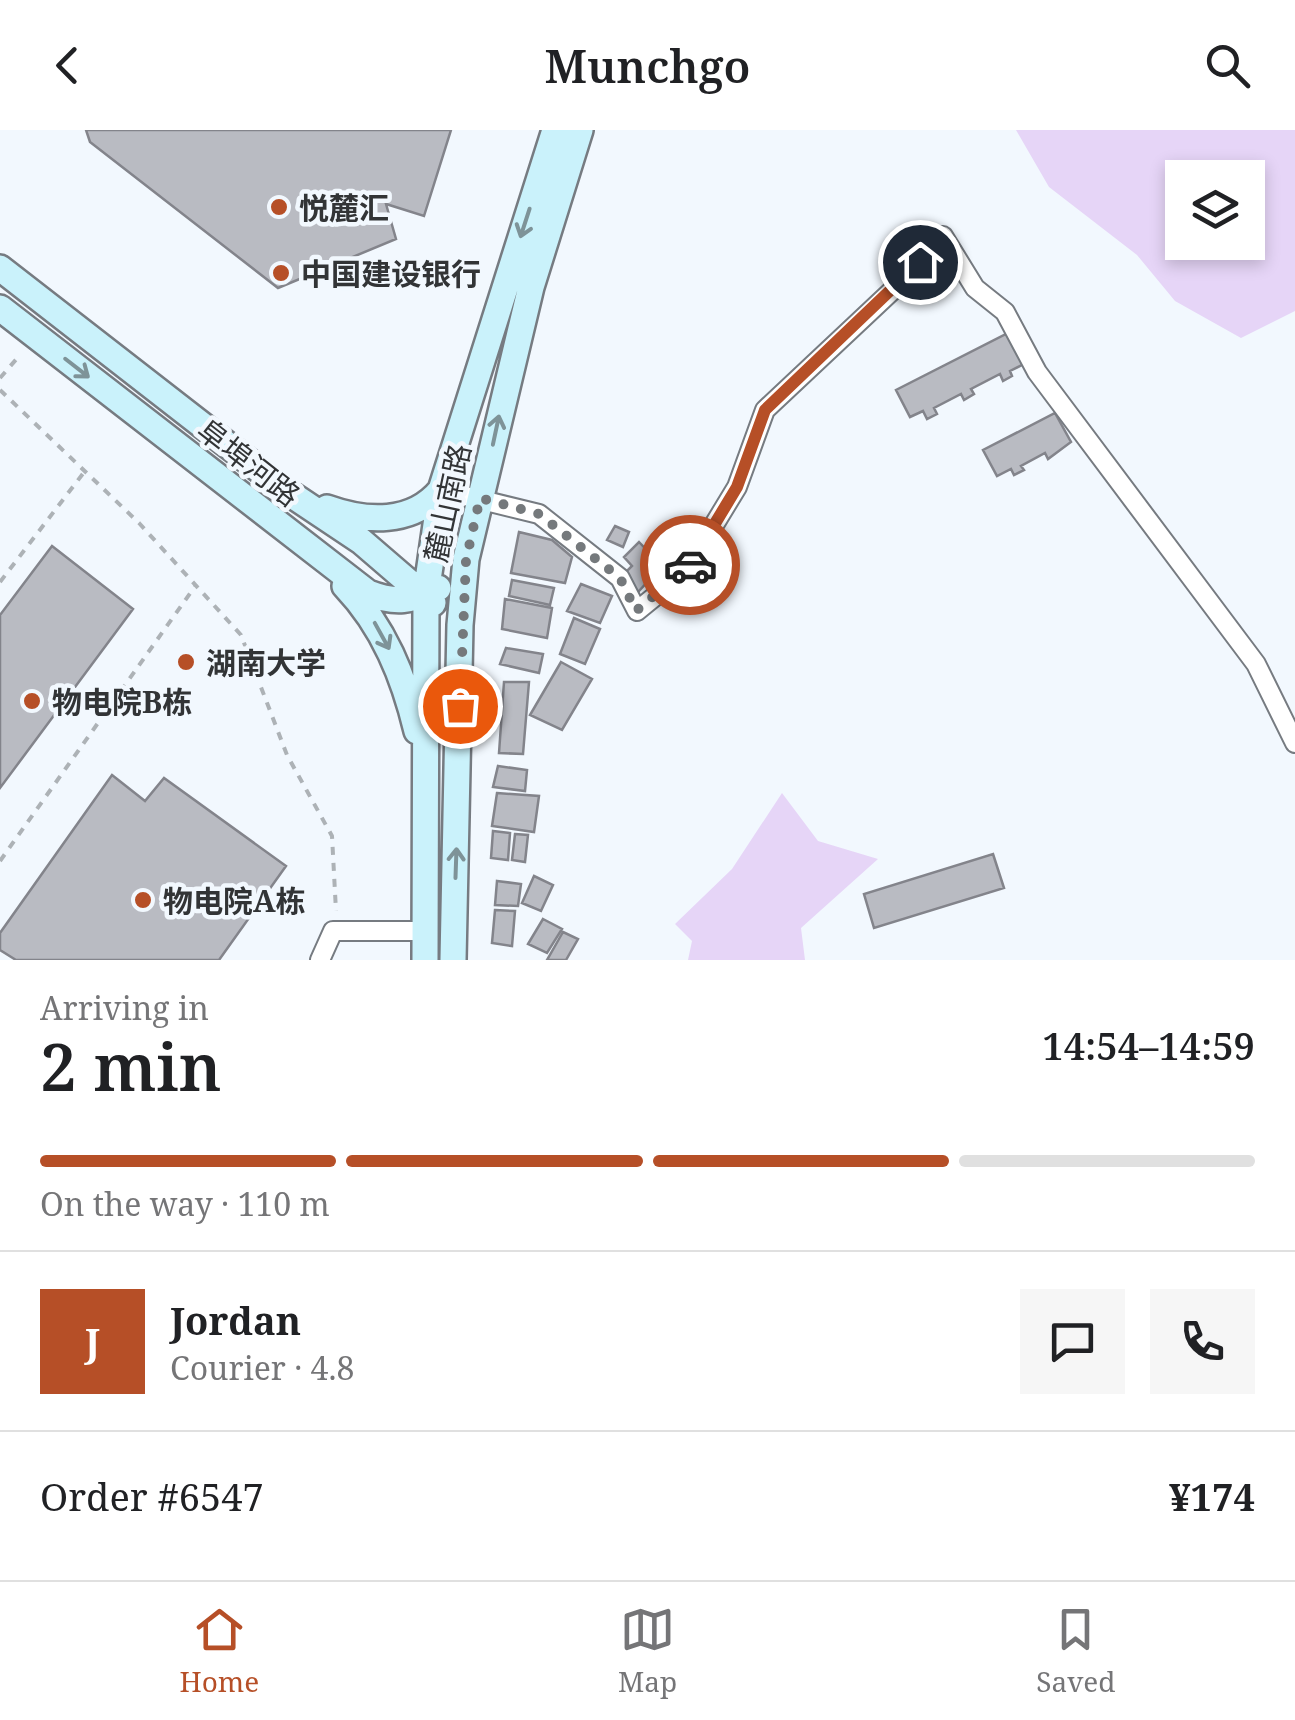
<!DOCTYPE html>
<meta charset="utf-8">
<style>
body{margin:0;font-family:"Noto Serif","Noto Sans SC",serif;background:#f6f6f6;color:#202124;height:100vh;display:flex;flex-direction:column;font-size:38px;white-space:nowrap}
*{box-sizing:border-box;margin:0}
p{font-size:32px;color:#757577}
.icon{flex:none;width:55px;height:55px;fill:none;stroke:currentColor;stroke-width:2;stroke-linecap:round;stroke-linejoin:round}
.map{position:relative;height:830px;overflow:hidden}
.side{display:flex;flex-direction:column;background:#fff;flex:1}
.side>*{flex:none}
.fabs{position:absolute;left:1165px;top:30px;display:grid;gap:20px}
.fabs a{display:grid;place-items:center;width:100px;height:100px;border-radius:0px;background:#fff;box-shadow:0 5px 15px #0003;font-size:50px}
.pin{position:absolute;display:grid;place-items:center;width:85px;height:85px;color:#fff;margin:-42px;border:5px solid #fff;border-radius:50%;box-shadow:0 2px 10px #0007}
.courier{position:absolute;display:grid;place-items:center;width:100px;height:100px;margin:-50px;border:8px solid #b64f27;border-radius:50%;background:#fff;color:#222;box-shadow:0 2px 12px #0007}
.overview em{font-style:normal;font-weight:600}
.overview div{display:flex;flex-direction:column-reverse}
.overview{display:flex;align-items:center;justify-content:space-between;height:170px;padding:0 40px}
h1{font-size:65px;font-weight:600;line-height:75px}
.bar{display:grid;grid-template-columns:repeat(4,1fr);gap:15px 10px;align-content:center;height:120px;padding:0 40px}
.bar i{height:12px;border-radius:8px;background:#e0e0e0}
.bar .on{background:#b64f27}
.bar p{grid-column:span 4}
.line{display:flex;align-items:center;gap:25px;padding:0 40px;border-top:2px solid #e0e0e0}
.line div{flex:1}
.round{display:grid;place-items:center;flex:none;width:105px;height:105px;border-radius:0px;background:#f6f6f6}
header{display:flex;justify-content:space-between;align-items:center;height:130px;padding:0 40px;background:#fff;font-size:45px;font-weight:600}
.menu{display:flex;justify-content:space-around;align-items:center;height:140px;border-top:2px solid #e0e0e0;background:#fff;font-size:28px;color:#757577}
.menu a{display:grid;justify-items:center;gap:5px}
.menu .on{color:#b64f27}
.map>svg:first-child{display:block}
.green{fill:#e6d5f7;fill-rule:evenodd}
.building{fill:#b9bbc2;stroke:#83848b;stroke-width:2.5}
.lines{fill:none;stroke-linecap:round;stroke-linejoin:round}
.minor-casing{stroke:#767b81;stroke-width:22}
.secondary-casing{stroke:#767b81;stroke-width:30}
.path{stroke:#adb2b6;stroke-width:4;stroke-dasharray:8 8;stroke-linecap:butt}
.minor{stroke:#fff;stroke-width:18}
.secondary{stroke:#caf2fb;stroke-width:25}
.oneway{stroke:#7e9398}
.done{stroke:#75797c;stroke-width:10;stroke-dasharray:0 18}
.route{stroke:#b64f27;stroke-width:12}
.poi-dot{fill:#b64f27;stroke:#f2f8fe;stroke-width:4}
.labels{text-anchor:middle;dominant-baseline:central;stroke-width:9;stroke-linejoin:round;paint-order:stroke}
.poi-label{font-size:30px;font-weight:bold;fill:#323436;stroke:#f2f8fe;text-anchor:start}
.street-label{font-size:30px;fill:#323436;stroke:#f2f8fe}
</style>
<header><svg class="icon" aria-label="back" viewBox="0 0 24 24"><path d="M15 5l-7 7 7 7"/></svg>Munchgo<svg class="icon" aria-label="search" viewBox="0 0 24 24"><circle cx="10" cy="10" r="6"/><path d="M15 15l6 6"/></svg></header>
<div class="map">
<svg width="1295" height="830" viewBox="0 0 1295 830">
<rect width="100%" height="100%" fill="#f2f8fe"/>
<path class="green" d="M1016 0H1295V181L1241 208 1175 171 1137 125 1049 57ZM1182 48H1248V112H1182Z
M782 663 818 711 878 729 801 798 805 830H688L692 811 675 794 732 739Z"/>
<path class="building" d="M86 0H451L424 86 386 74 396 109 278 158 90 12Z
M1010 202 1026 233 1010 241 1012 246 1003 251 1000 244 971 259 974 264 964 270 961 264 934 278 937 284 927 289 923 281 910 287 896 260Z
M1055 283 1071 312 1048 329 1045 323 1021 336 1024 340 1014 345 1011 339 997 346 983 320Z
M615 396 629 402 623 417 607 410Z
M519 402 552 410 572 427 565 453 511 443Z
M639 412 662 436 638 462 620 448 632 436 624 427Z
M52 416 133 479 0 658V485Z
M512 450 554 458 550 475 509 466Z
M581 454 612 466 600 493 567 481Z
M505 469 552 478 547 508 502 499Z
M574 488 600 499 585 534 560 524Z
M506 518 543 524 539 543 500 534Z
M561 532 592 549 562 600 530 585Z
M504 552H529L523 624 499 623Z
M498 636 527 640 525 661 493 657Z
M112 645 145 671 164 648 286 736 219 830H16L0 820V803Z
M497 663 539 666 534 702 492 696Z
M493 701 510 703 508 730 491 728Z
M515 704 528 705 525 732 512 730Z
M993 724 1004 758 874 798 864 764Z
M534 746 553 755 541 781 522 773Z
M497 751 521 754 518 776 495 775Z
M495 780 515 781 512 816 492 813Z
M543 789 562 799 547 823 528 814Z
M563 802 578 809 566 830H547Z"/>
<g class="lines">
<g class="minor-casing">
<path id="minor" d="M441 360 539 384 620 448 637 481 686 441 737 357 765 280 896 157 943 106 975 158 1005 182 1037 242 1256 534 1295 613
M320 830 333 801H425"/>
</g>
<g class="secondary-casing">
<path id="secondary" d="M0 138 292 365 361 411 433 473
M0 178 368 463C396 474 411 471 438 458
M327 378C366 392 412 395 441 360
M345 456C384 497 404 547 417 601
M425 830 426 464 441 360 555 0
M453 830 460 495 466 429 531 157 580 0"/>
</g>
<path class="path" d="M0 248 20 225
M0 260 139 393 241 505 287 625 332 706 336 781
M0 452 85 341
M0 731 196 455"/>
<use href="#minor" class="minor"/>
<use href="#secondary" class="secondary"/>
</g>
<defs><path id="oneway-shaft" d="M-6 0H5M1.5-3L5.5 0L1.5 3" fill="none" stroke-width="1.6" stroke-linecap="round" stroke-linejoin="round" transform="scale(2.5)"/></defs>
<g class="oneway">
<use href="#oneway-shaft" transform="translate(525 93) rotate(108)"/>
<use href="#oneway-shaft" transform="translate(77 238) rotate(38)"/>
<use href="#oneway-shaft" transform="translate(496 300) rotate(-78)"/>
<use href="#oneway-shaft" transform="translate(382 506) rotate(61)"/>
<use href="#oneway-shaft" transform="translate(456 733) rotate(-88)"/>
</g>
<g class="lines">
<path class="done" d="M460 576 466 430 480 368 539 384 620 448 636 481 690 435"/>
<path class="route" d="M690 435 737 357 765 280 920 132"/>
</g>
<g class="poi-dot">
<circle cx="279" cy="77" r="10"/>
<circle cx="281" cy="143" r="10"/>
<circle cx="186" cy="532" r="10"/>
<circle cx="32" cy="571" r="10"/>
<circle cx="143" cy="770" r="10"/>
</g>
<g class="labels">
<g class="poi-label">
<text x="299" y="77">悦麓汇</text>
<text x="301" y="143">中国建设银行</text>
<text x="206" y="532">湖南大学</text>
<text x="52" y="571">物电院B栋</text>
<text x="163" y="770">物电院A栋</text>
</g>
<g class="street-label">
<text transform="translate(249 332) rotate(38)">阜埠河路</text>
<text transform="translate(447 373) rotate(-78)">麓山南路</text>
</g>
</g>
</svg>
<div class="fabs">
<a><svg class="icon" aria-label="layers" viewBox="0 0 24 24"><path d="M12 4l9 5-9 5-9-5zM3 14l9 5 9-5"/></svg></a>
</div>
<div class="pin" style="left:460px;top:576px;background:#ea580c"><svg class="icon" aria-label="bag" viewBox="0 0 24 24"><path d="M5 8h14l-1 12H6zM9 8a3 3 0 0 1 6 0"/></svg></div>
<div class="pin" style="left:920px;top:132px;background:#1f2937"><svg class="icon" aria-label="home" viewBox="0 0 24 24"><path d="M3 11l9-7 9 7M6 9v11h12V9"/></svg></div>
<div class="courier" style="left:690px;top:435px"><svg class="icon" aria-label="car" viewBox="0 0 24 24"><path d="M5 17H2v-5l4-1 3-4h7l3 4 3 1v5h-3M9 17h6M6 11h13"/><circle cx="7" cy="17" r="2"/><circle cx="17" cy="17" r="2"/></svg></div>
</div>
<section class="side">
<div class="overview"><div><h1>2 min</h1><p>Arriving in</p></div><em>14:54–14:59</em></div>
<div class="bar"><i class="on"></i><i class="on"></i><i class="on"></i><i></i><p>On the way · 110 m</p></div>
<div class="line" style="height:180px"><b class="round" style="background:#b64f27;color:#fff">J</b><div><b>Jordan</b><p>Courier · 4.8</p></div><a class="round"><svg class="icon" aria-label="chat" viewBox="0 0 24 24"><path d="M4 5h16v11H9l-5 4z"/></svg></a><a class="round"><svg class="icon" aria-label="phone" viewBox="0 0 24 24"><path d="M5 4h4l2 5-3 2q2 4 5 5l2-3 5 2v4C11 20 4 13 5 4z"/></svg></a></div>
<div class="line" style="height:130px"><div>Order #6547</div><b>¥174</b></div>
</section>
<nav class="menu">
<a class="on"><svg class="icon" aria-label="home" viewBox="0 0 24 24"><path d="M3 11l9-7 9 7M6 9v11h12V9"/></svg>Home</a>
<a><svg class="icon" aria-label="map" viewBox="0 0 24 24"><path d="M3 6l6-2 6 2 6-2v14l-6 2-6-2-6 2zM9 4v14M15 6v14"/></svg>Map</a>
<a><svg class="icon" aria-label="saved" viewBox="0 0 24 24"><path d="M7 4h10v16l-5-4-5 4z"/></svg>Saved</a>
</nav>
